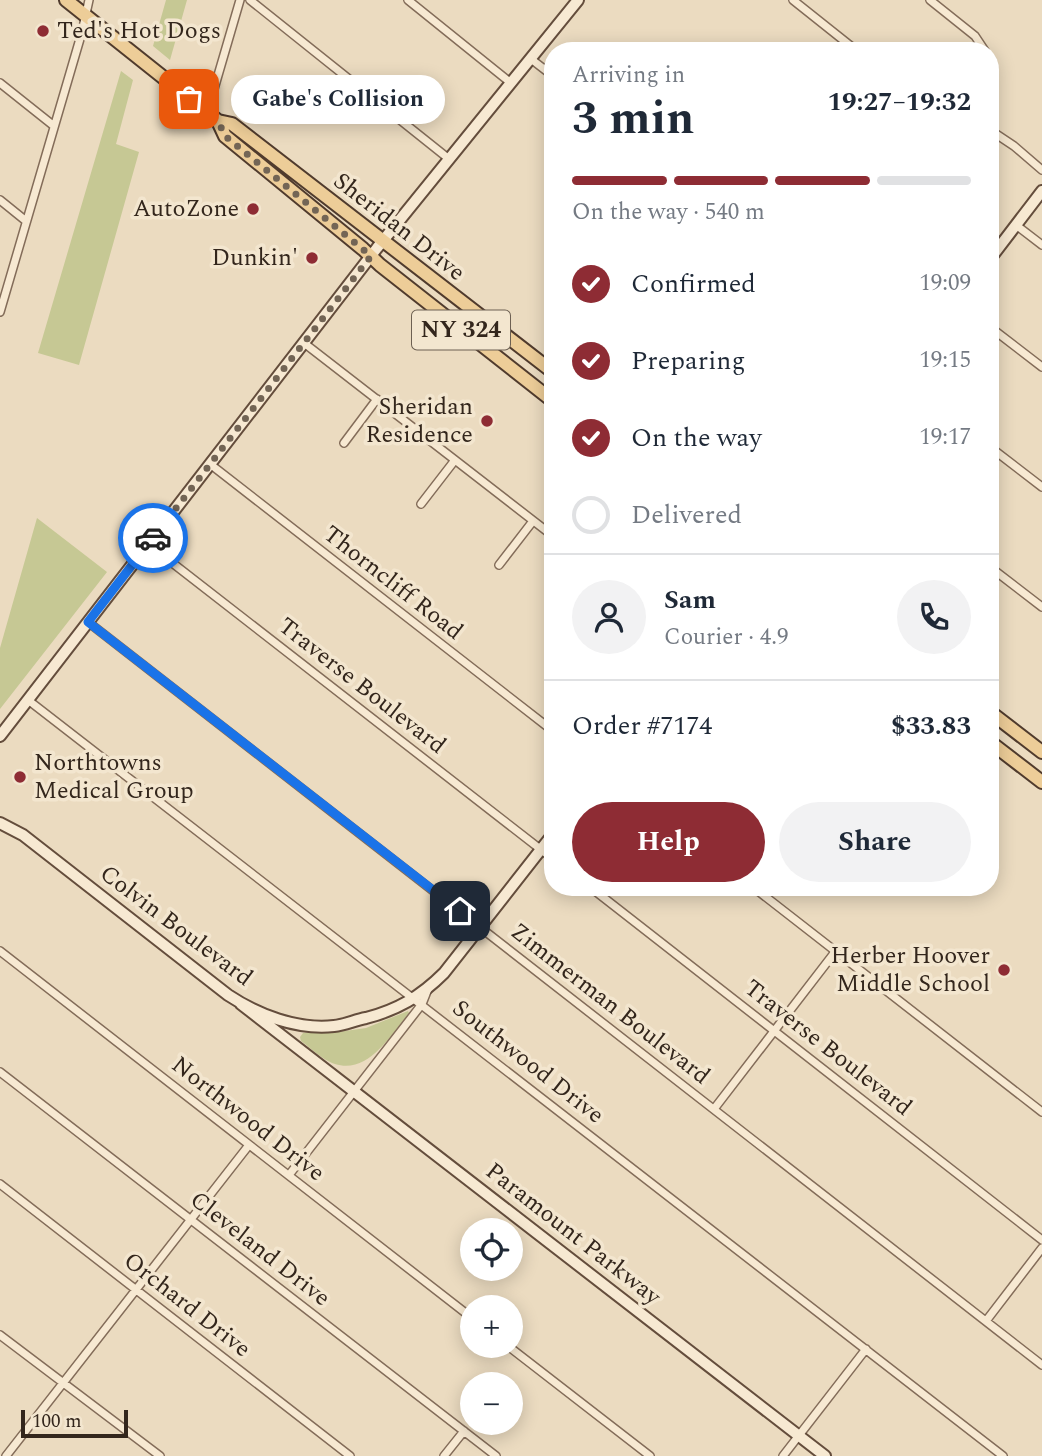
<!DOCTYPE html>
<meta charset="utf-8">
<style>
body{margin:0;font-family:Spectral,serif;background:#f2f2f3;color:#1f2937;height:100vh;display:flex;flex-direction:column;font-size:26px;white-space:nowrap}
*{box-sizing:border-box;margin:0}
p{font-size:23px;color:#747a83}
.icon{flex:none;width:38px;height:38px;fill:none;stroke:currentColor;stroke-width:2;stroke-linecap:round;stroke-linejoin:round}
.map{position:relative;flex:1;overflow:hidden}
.sheet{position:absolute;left:544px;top:42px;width:455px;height:854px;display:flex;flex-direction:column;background:#fff;border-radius:28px;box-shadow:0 4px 18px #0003}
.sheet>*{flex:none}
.buttons{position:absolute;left:460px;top:1218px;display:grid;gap:14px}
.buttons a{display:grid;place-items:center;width:63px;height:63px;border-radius:50%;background:#fff;box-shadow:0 4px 18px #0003;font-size:35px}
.scale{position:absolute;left:21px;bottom:18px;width:107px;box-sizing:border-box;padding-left:7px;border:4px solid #33261c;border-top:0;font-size:19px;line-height:24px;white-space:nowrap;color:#33261c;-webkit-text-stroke:5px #f3e6cf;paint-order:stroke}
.pin{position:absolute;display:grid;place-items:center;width:60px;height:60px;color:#fff;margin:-30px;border-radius:14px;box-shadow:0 4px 10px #0006}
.courier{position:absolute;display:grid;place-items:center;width:70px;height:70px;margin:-35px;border:5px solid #1a73e8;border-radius:50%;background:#fff;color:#222;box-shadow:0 2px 9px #0007}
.bubble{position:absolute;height:49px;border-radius:24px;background:#fff;box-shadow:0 4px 18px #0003;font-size:23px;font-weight:700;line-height:49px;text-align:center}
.headline em{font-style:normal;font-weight:700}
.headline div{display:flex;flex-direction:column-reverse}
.headline{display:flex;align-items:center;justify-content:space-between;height:119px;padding:0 28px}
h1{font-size:46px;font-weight:700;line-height:52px}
.bar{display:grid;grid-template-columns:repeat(4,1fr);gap:10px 7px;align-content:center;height:84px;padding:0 28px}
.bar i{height:9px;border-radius:5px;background:#e0e1e3}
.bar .selected{background:#8e2c34}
.bar p{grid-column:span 4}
.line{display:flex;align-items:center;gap:18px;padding:0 28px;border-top:2px solid #e0e1e3}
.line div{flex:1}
.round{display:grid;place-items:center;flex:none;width:74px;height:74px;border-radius:37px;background:#f2f2f3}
ol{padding:0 28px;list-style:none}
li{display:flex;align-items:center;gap:21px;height:77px}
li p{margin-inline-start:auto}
li .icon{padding:7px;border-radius:50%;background:#8e2c34;color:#fff;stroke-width:4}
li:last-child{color:#747a83}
li i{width:38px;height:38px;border:4px solid #e0e1e3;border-radius:50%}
.button{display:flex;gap:14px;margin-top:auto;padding:14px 28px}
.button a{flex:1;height:80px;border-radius:42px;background:#8e2c34;color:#fff;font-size:28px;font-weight:700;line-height:80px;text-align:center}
.button a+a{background:#f2f2f3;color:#1f2937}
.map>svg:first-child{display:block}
.green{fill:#c6c894}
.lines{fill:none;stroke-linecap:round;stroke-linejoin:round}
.street-casing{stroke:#836c59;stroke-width:10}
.secondary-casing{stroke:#644d3c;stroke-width:14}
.primary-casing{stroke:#503b2d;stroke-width:16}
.street{stroke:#f7e9d2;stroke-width:7}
.secondary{stroke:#f7e9d2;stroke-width:10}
.primary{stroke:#edcd98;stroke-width:12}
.done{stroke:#736555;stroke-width:7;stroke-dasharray:0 12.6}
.route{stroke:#1a73e8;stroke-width:9}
.poi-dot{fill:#8e2c34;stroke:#f3e6cf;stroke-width:2.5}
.labels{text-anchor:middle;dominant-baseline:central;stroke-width:7;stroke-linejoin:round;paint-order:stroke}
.shield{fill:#f3e6cf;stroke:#6d6052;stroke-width:2}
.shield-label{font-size:23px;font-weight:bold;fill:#33261c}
.poi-label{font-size:24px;fill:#33261c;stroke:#f3e6cf;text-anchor:end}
.street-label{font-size:24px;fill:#33261c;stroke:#f3e6cf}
</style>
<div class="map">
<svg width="1042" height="1456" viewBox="0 0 1042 1456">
<rect width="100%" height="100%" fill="#ebdbc0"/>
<path class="green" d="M166 0H187L170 60 153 46Z
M121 71 133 80 116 144 139 152 79 365 38 353Z
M37 518 107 572 0 709V648Z
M408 1011 409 1013C388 1039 362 1084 323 1058 315 1053 308 1046 301 1041L300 1037 303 1033 338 1032 366 1028Z"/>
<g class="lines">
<g class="street-casing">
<path id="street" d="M250 0 449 159
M408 0 511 83
M793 0 857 51
M930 0 975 36 985 51
M531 59 553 76
M990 64 993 83 990 96
M0 83 54 126
M207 113 240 0
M990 130 1014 146 1042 170
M0 200 26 221
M1016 225 1042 245
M0 312 82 32 89 0
M990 327 1042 367
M304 343 553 536
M344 443 377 399
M990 447 1042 487
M210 464 553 731
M421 504 455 460
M148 544 553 859
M499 565 533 521
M990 567 1042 607
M88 622 1042 1365
M28 700 1003 1456
M590 887 1042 1240
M753 887 1042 1112
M0 951 472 1318
M0 1072 496 1456
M714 1109 835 952
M289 1175 422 1004 428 989
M0 1184 350 1456
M986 1321 1042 1248
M0 1335 160 1456
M508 1346 650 1456
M6 1456 249 1145
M444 1456 464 1431
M783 1456 866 1349"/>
</g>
<g class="secondary-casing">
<path id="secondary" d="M990 259 1042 191
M0 736 377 248 578 0
M0 823 23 835 228 995C258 1015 297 1030 334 1026 345 1025 355 1020 366 1018 397 1010 420 997 444 973L553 834
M241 1004 825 1456"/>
</g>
<g class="primary-casing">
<path id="primary" d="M66 0 218 121 225 136 363 249 380 265 553 401
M218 121 232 124 553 372
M990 712 1042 752
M990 742 1042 782"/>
</g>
<use href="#street" class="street"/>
<use href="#secondary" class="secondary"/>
<use href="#primary" class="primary"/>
</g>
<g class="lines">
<path class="done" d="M153 538 371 256 225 136 218 121 189 99"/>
<path class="route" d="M153 538 88 622 460 911"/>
</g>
<g class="poi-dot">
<circle cx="43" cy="31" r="7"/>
<circle cx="253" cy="209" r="7"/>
<circle cx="312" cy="258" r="7"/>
<circle cx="487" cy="421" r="7"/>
<circle cx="20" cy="777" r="7"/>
<circle cx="1004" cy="970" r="7"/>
</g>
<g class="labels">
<rect class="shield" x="412" y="310.5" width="98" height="39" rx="5"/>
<g class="shield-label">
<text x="461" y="330">NY 324</text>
</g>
<g class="poi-label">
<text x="57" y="31" text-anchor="start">Ted's Hot Dogs</text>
<text x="239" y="209">AutoZone</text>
<text x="298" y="258">Dunkin'</text>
<text x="473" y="407">Sheridan<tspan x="473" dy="28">Residence</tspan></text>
<text x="34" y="763" text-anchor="start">Northtowns<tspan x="34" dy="28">Medical Group</tspan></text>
<text x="990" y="956">Herber Hoover<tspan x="990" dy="28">Middle School</tspan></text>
</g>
<g class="street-label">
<text transform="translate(399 227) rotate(38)">Sheridan Drive</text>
<text transform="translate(393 583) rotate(38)">Thorncliff Road</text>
<text transform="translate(362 686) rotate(38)">Traverse Boulevard</text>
<text transform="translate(176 926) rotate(37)">Colvin Boulevard</text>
<text transform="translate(610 1004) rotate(38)">Zimmerman Boulevard</text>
<text transform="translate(828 1048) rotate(38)">Traverse Boulevard</text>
<text transform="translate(528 1062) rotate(38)">Southwood Drive</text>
<text transform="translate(248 1119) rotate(38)">Northwood Drive</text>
<text transform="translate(573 1234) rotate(38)">Paramount Parkway</text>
<text transform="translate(260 1249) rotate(38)">Cleveland Drive</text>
<text transform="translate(187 1305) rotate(38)">Orchard Drive</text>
</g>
</g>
</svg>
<div class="buttons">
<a><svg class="icon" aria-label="locate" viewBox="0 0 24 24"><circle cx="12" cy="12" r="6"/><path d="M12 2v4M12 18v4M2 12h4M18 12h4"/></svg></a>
<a>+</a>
<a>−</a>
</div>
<div class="scale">100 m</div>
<div class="pin" style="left:189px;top:99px;background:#ea580c"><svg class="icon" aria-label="bag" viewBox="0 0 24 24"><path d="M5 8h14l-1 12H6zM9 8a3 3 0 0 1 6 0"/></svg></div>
<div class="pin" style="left:460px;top:911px;background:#1f2937"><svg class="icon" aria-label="home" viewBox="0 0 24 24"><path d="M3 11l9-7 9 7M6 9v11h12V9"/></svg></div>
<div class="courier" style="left:153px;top:538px"><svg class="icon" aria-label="car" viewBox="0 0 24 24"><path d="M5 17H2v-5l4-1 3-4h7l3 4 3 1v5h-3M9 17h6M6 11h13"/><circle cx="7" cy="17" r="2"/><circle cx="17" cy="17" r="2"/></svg></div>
<div class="bubble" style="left:231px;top:75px;width:214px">Gabe's Collision</div>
<section class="sheet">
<div class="headline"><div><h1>3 min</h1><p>Arriving in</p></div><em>19:27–19:32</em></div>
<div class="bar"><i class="selected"></i><i class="selected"></i><i class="selected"></i><i></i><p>On the way · 540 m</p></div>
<ol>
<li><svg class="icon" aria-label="check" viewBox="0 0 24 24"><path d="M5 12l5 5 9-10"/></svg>Confirmed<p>19:09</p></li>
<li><svg class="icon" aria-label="check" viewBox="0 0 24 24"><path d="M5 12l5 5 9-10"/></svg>Preparing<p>19:15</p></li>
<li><svg class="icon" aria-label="check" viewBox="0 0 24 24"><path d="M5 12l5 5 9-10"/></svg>On the way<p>19:17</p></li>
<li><i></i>Delivered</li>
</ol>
<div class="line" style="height:126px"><a class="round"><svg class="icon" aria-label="person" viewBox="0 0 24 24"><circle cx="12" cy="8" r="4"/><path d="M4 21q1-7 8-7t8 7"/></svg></a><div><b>Sam</b><p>Courier · 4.9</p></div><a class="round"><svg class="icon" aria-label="phone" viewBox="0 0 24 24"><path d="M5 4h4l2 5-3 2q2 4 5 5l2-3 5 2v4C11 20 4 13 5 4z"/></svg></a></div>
<div class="line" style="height:91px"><div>Order #7174</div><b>$33.83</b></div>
<div class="button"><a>Help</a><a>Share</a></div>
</section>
</div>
